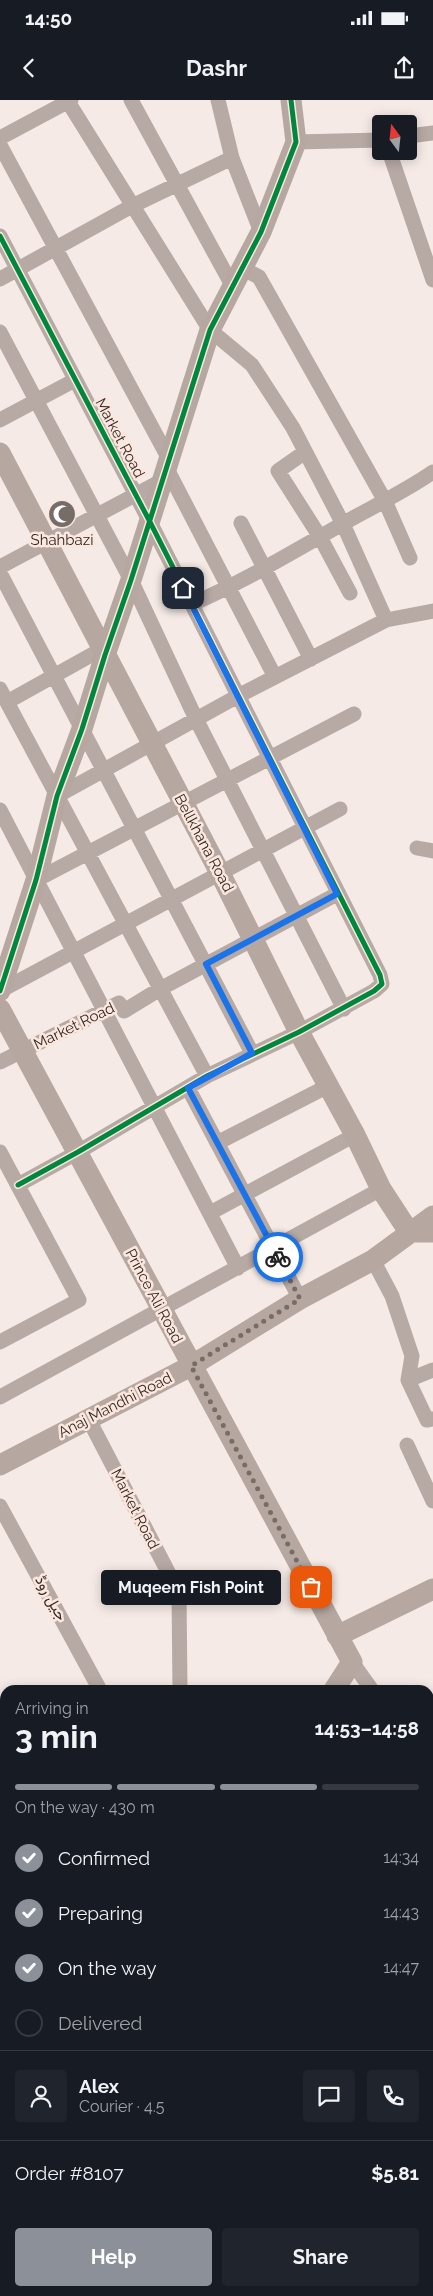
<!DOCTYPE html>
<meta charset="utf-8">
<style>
body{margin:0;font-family:Raleway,Vazirmatn,sans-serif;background:#20242c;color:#f1f3f6;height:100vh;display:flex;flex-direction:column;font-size:19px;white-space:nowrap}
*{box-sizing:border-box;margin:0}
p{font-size:16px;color:#9ea1a6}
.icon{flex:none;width:28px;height:28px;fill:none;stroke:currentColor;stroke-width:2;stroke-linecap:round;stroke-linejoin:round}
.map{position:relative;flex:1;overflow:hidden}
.side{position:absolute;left:0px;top:1585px;width:434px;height:611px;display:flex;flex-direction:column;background:#171b24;border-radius:15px 15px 0 0;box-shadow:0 2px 12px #0003}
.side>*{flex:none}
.needle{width:32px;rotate:345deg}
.buttons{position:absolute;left:372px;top:15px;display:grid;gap:10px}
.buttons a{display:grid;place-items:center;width:45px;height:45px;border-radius:5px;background:#171b24;box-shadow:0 2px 12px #0003;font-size:25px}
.pin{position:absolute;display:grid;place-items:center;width:42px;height:42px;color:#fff;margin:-21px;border-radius:10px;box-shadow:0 2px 8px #0006}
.courier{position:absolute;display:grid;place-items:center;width:50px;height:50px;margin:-25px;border:4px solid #1a73e8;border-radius:50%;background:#fff;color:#222;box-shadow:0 1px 6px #0007}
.bubble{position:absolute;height:35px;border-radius:5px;background:#171b24;box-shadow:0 2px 12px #0003;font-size:16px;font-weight:700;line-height:35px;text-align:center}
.head em{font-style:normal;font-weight:700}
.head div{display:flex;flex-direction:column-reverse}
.head{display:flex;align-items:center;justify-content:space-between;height:85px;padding:0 15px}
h1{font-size:32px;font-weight:700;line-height:38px}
.bar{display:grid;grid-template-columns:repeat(4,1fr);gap:8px 5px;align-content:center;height:60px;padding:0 15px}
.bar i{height:6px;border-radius:4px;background:#363941}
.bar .on{background:#8c9099}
.bar p{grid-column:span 4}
.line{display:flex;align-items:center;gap:12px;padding:0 15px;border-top:1px solid #363941}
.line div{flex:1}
.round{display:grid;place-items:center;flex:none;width:52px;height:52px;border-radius:5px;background:#20242c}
ol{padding:0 15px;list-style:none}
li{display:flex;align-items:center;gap:15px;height:55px}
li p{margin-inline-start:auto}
li .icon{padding:5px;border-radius:50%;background:#8c9099;color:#fff;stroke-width:4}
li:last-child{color:#9ea1a6}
li i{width:28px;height:28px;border:2px solid #363941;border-radius:50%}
.action{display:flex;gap:10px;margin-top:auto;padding:10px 15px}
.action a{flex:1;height:58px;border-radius:5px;background:#8c9099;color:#fff;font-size:20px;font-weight:700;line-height:58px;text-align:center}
.action a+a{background:#20242c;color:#f1f3f6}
.status{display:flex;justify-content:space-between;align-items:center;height:35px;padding:0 25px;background:#171b24;direction:ltr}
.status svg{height:14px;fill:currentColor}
header{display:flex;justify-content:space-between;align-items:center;height:65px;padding:0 15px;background:#171b24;font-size:22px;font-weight:700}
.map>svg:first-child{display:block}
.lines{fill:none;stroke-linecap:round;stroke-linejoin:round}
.street{stroke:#b7a9a4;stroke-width:15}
.secondary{stroke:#b6a8a1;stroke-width:21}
.cycleway-casing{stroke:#fce7de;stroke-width:8}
.cycleway{stroke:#00873e;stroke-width:5}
.done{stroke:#766d68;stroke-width:5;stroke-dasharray:0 9}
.route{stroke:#1a73e8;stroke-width:6}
.labels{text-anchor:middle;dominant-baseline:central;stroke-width:5;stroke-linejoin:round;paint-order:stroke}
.street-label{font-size:15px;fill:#322925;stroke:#fce7de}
.poi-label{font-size:15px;fill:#322925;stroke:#fce7de}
</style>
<div class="status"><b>14:50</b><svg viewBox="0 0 49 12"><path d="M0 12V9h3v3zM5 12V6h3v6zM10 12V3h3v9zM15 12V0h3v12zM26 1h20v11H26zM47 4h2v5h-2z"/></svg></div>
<header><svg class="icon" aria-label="back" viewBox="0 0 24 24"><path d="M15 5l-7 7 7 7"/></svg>Dashr<svg class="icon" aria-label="share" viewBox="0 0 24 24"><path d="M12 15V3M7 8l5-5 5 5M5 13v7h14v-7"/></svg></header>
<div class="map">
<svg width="433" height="2196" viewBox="0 0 433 2196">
<rect width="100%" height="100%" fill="#f5eae5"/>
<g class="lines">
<path class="street" d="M67 0 210 230 252 265 293 328 343 424 386 520
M131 0 233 187
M218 0 232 58 261 132
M409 36 433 33
M0 38 71 0
M296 42 381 40
M0 45 169 359
M389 51 433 180
M0 136 150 422 380 875 382 884 374 891 299 932 207 976 78 1052 18 1085
M242 168 259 177 385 401 410 458
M0 179 132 106 232 58
M0 232 131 480 196 619 344 909
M0 320 75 280
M305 352 278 371 320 437 350 493
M166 367 275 577
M241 423 311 559
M0 467 163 380
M0 473 252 953
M192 504C245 481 293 452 344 423 374 406 404 392 433 372
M0 589 207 976
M7 602 102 549
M57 696 238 596 386 520 433 511
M0 710 238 1168
M417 748 433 751
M36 780 354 614
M0 891 340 709
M0 962 119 903 124 911 160 889 337 794
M188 988 300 1199
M217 1043 328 986
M0 1052 79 1200 0 1242
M210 1113 355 1035
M373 1160 392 1196 412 1256 408 1280 427 1320 433 1319
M408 1280 433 1270
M0 1297 381 1089
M88 1318 179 1493 180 1590
M407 1345 433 1401
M0 1406 100 1590
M352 1562 372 1590
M0 1618 5 1623
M429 1773 433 1774
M429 1862 433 1863
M0 1994 5 2006
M429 2018 433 2016
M0 2090 5 2099
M429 2122 433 2129
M45 2191 46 2196
M83 2196 85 2191
M104 2196 111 2191
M288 2196 295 2191"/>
<path class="secondary" d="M0 353 220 773 299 932 355 1035 381 1089 409 1132H433
M0 891 36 780 57 696 82 629 105 555 131 480 210 230 261 132 296 42 291 0
M0 909 352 1562 334 1590
M0 1365 191 1266 300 1199 373 1160 433 1116
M337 1536 433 1489
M0 1746H5"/>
<g class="cycleway-casing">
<path id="cycleway" d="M0 136 150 422 380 875 382 884 374 891 299 932 207 976 78 1052 18 1085
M0 891 36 780 57 696 82 629 105 555 131 480 210 230 261 132 296 42 291 0"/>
</g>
<use href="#cycleway" class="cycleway"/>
</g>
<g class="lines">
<path class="done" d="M278 1157 300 1199 191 1266 311 1487"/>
<path class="route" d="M183 488 337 794 206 864 252 953 188 988 278 1157"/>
</g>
<defs>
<g id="mosque-disc" transform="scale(1.4375)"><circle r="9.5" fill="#766d68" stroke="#fce7de"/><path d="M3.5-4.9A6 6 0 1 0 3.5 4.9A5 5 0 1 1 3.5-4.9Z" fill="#fff"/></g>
</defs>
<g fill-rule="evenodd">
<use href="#mosque-disc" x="62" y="414"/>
</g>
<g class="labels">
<g class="street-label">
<text transform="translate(120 338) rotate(62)">Market Road</text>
<text transform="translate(204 743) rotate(62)">Bellkhana Road</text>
<text transform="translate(74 926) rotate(-26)">Market Road</text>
<text transform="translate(154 1196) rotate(62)">Prince Ali Road</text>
<text transform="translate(115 1305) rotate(-27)">Anaj Mandhi Road</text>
<text transform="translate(135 1409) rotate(63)">Market Road</text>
<text transform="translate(51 1498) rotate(61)">جیل روڈ</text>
</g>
<g class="poi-label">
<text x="62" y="440">Shahbazi</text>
</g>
</g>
</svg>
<div class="buttons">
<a><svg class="needle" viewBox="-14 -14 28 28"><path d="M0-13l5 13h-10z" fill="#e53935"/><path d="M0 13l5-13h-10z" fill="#9ea1a6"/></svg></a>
</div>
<div class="pin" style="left:311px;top:1487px;background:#ea580c"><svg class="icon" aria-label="bag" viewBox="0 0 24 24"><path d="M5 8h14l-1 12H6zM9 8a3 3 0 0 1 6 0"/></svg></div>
<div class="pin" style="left:183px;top:488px;background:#1f2937"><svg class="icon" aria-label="home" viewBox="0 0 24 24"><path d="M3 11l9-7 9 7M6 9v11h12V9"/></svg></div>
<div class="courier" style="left:278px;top:1157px"><svg class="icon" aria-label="bike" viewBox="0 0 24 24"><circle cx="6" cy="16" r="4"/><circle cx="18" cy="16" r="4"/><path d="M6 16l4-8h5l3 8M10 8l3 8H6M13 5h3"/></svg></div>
<div class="bubble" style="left:101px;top:1470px;width:180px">Muqeem Fish Point</div>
<section class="side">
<div class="head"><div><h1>3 min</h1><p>Arriving in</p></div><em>14:53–14:58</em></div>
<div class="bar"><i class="on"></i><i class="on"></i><i class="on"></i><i></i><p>On the way · 430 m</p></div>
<ol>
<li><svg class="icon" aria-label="check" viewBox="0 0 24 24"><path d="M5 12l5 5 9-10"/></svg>Confirmed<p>14:34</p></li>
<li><svg class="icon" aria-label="check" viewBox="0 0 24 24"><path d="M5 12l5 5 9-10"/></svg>Preparing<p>14:43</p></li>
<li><svg class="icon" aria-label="check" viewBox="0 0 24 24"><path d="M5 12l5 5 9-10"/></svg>On the way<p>14:47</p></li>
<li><i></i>Delivered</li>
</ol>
<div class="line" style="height:90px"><a class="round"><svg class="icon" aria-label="person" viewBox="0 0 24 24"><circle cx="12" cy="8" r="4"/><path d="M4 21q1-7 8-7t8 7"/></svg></a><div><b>Alex</b><p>Courier · 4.5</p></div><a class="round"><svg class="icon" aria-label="chat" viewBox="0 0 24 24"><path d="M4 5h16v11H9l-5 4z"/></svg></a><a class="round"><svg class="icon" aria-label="phone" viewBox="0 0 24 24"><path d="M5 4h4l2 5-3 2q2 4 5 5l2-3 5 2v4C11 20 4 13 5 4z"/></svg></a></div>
<div class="line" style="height:65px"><div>Order #8107</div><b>$5.81</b></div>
<div class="action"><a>Help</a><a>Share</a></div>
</section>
</div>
